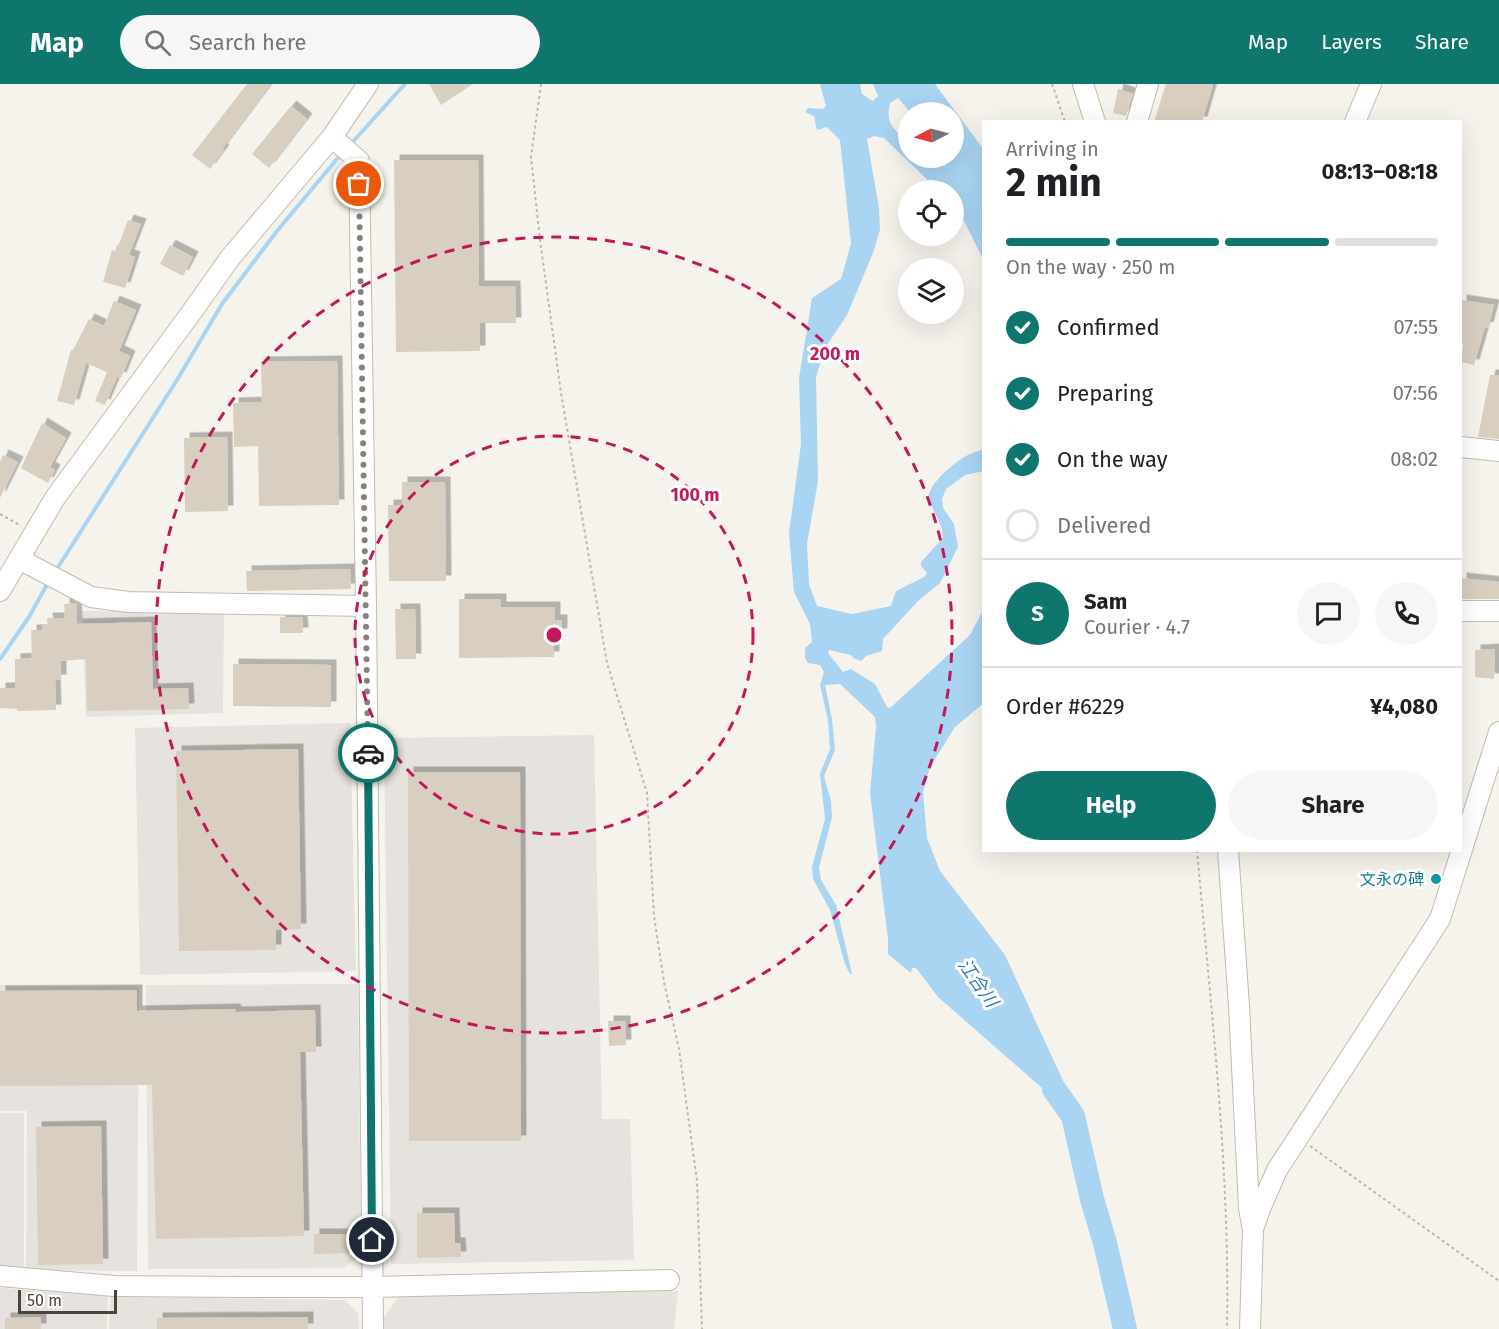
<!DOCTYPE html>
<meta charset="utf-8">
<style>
body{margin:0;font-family:"Fira Sans","Noto Sans JP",sans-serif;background:#f6f6f6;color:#202124;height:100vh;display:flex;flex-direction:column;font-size:22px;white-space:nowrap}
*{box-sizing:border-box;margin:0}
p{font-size:20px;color:#757577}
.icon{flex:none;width:33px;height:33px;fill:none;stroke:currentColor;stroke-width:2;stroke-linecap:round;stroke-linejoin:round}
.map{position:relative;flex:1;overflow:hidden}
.side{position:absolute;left:982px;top:36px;width:480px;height:732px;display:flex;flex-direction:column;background:#fff;border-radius:0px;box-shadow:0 6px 24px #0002}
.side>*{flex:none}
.needle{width:39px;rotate:264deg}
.tools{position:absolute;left:898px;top:18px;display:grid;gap:12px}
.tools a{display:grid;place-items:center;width:66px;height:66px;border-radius:50%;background:#fff;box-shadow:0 6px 24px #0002;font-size:30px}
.scale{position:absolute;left:18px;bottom:15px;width:99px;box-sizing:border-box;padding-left:6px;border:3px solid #4b4439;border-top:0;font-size:16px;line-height:21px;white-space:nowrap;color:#4b4439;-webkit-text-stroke:4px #fff;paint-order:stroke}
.pin{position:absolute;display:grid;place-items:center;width:51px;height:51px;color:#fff;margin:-26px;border:3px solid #fff;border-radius:50%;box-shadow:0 2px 6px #0007}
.courier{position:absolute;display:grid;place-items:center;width:60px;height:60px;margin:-30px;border:4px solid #0f766e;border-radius:50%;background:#fff;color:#222;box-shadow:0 2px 8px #0007}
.overview em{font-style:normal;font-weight:700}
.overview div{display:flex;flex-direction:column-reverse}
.overview{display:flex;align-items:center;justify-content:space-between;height:102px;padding:0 24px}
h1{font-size:39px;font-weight:700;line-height:45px}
.bar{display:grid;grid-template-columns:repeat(4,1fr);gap:9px 6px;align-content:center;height:72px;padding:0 24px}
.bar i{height:8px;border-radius:4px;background:#e0e0e0}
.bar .on{background:#0f766e}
.bar p{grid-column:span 4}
.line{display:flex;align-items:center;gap:15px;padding:0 24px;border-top:2px solid #e0e0e0}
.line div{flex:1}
.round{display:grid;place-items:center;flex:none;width:63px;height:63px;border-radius:32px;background:#f6f6f6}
ol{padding:0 24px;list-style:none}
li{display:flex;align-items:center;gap:18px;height:66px}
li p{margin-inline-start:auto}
li .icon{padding:6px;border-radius:50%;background:#0f766e;color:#fff;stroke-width:4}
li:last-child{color:#757577}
li i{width:33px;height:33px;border:3px solid #e0e0e0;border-radius:50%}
.button{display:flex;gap:12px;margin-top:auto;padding:12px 24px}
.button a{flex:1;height:69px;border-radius:36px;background:#0f766e;color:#fff;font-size:24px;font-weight:700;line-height:69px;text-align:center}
.button a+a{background:#f6f6f6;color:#202124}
header{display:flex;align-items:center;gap:36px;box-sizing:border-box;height:84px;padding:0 30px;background:#0f766e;color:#fff}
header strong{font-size:28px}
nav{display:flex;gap:33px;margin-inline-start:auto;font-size:21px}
.search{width:420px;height:54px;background:#f6f6f6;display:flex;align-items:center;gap:15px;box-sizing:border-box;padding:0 21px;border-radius:33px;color:#757577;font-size:22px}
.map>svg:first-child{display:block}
.industrial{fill:#e6e2dd}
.water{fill:#a9d4f2;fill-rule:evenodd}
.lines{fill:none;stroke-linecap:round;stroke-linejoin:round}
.stream{stroke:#a9d4f2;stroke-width:4}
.river{stroke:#a9d4f2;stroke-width:24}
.building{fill:#d8cfc1;filter:url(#shadow)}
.minor-casing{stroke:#c2bbae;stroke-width:22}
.path{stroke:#c4b79f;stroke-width:2;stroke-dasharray:3 3;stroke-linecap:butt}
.minor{stroke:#fff;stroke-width:20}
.done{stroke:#878178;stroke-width:6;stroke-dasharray:0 10.8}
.route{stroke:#0f766e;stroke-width:8}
.ring{fill:none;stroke:#c2185b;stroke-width:3;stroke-dasharray:10 8}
.culture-dot{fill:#0f9aa8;stroke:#fff;stroke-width:2}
.labels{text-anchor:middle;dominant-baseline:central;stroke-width:6;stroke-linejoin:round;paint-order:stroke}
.culture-label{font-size:16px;fill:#0d838f;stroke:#fff;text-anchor:end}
.water-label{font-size:18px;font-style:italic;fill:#2e7ab2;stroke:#fff}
.centre{fill:#c2185b;stroke:#fff;stroke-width:3}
.ring-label{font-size:18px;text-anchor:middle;font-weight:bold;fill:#c2185b;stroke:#fff;stroke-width:6;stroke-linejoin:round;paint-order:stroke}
</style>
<header>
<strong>Map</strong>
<div class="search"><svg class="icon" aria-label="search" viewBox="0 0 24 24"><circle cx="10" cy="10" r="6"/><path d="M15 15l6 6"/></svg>Search here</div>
<nav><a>Map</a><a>Layers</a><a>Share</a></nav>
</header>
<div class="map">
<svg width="1499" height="1245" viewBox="0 0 1499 1245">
<defs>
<filter id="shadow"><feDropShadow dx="5.5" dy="-5.5" stdDeviation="0" flood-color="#0004"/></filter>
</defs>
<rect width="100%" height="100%" fill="#f6f3ec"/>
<path class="industrial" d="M82 527 224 528 223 629 86 633Z
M350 639 356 887 140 891 135 644Z
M594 651 602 1035H630L634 1176 391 1180 384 654Z
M358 900 361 1171 344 1184 148 1185 146 901Z
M0 901 139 902 137 1187 26 1186 27 1027H0Z
M0 1029H24V1185L0 1182Z
M0 1204 108 1212 107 1245H0Z
M678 1207 674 1245H383V1235L399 1212Z
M110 1213 345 1216 358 1229 359 1245H109Z"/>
<path class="water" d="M820 0H860L862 10 873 17 878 12 873 0H935L984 66V177L960 129 954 123V106H938L884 54 874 52 867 55 879 124 880 146 873 169 847 231 825 264 816 293 818 397 807 460 809 500 817 522 852 530 891 522 896 507 924 493 927 489 921 482V478L943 454C942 436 933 430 929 414 927 401 955 378 966 372 971 369 978 367 984 365V387L965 391 946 405 942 415 943 424 954 440 958 463 940 499 918 517 883 555 882 567 866 572 861 577 853 574 851 571 829 566 828 569 843 588 851 585 875 600 887 623 890 624 970 551 983 526 984 520V619L955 643 930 683 923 708 927 754 940 787 1005 871 1083 1040 938 913 916 884H912L911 889 888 870V855L870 709 876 643 875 633 840 600 825 601 832 635 835 666 824 692 831 717 832 733 819 784 821 796 836 821 852 890H850L845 880 830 826 813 795 812 783 825 735 820 690 830 665 828 636 820 601 824 588 820 581 808 579 805 574V564L812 558 810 540 794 508 789 449 801 360 799 294 812 214 841 195 851 160 840 56 827 43 817 46 814 32 805 28 808 24 823 25 826 22ZM898 14 910 28H954V74H909V58C894 45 885 41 890 19Z"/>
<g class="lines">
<path class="stream" d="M349 62 405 0
M55 488 177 296 222 220 277 147 342 69
M0 575 29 533 49 497"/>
<path class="river" d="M1054 1005 1073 1032 1092 1115 1105 1159 1125 1245"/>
</g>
<path class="building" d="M247 0H271L222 65 224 66 210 85 192 71Z
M429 0H473L441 21Z
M1166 0H1213L1202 38H1154Z
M1118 5 1133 10 1126 32 1113 29Z
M291 22 307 35 269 84 252 70Z
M394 76H478L479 202H515L516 239H480V267L396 268Z
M128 136 141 140 129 171 135 173 125 204 103 198 112 166 116 168Z
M170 161 193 173 183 192 160 180Z
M1461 216 1494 221 1488 244 1485 243 1474 281 1461 278 1463 260H1461Z
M114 217 136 226 119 267 130 272 121 294 117 293 105 321 95 317 107 288 86 279 74 321 57 317 71 266H73L89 235 104 242Z
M337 277 339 421 259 422 258 362 234 363 233 319 262 318 261 278Z
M1490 291H1499V355L1478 353Z
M42 339 66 354 50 383 55 386 48 399 21 384Z
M227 353 228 427 185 428 184 354Z
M3 371 18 378 0 414V378Z
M402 398H445L446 497H389L388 421H402Z
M350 485 351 505 247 507 246 487Z
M1461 494 1499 498V515H1461Z
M459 515H501V523H555V536H562V550H554V573L459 574Z
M76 519 77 540 151 538 153 605 188 604 189 625 87 627 86 575 61 577V596H55L56 626 17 627V625L0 624V604H15V575L32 574 31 546H42V540H48L47 534H65L64 520Z
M395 525H415L416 575H396Z
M280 533H302L303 549H280Z
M1495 565 1494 595 1475 593V566Z
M233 580 331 581V623L233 622Z
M298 665 301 845 276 846V866L179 867 176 667Z
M408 688H520L521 1057H409Z
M137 906V927L235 925 236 928 315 926 316 968H300L304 1152 156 1155 152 1001 0 1002V907Z
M608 937H625L626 961 609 962Z
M101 1042 103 1180 38 1181 36 1043Z
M417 1129H454L455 1159H460L461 1173 417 1174Z
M314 1150H352V1169L314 1170Z
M41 1233V1245H5V1234Z
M308 1233V1245H157V1234Z"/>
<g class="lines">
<g class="minor-casing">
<path id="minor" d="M1083 0 1095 38
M1137 38 1148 0
M1355 38 1371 0
M332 53 359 77 366 522 373 1245
M1461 363 1499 367
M19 475 91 513 128 518 366 522
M0 507 55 414 191 229 230 174 332 53 368 0
M1461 527H1499
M1228 766 1239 922 1249 1124 1252 1141
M0 1192 114 1202 240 1203H372L669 1196
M1250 1245 1253 1145 1260 1125 1277 1086 1440 835 1499 648"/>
</g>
<path class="path" d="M541 0 531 73 540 156 561 309 607 579 647 709 654 832 664 898 679 965 697 1097 702 1245
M1052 0 1065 38
M0 430 21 442
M1197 766C1211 926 1230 1085 1227 1245
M1310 1062 1499 1197"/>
<use href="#minor" class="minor"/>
</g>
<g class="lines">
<path class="done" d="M359 100 368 669"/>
<path class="route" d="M368 669 372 1156"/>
</g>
<g class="ring">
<circle cx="554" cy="551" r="199"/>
<circle cx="554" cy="551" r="398"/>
</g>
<circle class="culture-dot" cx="1436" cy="795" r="6"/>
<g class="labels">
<g class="culture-label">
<text x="1424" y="795">文永の碑</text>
</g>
<g class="water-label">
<text transform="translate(978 899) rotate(55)">江合川</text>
</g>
</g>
<circle cx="554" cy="551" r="9" class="centre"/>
<g class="ring-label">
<text x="835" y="276">200 m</text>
<text x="695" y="417">100 m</text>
</g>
</svg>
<div class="tools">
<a><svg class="needle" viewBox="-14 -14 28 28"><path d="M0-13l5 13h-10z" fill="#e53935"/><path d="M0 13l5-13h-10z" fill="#757577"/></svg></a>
<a><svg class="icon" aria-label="locate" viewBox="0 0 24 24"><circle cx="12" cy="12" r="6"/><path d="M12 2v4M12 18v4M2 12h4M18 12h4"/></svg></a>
<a><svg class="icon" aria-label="layers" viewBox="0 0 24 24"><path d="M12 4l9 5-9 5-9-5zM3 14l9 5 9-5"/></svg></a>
</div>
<div class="scale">50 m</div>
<div class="pin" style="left:359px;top:100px;background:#ea580c"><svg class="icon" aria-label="bag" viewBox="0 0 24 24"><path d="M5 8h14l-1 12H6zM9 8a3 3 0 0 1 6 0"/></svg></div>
<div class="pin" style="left:372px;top:1156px;background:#1f2937"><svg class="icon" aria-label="home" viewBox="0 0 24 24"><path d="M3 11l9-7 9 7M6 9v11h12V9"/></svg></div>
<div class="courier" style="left:368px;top:669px"><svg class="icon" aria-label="car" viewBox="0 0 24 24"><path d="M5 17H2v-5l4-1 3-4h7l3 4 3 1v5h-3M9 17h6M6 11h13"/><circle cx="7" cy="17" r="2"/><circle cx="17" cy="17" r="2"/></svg></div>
<section class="side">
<div class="overview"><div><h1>2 min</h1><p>Arriving in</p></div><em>08:13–08:18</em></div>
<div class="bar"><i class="on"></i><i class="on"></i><i class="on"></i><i></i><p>On the way · 250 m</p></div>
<ol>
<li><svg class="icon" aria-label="check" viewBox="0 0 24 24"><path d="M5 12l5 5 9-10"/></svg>Confirmed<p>07:55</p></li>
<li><svg class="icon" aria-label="check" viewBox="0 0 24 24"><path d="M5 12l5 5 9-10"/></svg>Preparing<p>07:56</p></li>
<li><svg class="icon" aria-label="check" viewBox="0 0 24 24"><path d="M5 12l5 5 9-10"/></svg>On the way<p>08:02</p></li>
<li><i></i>Delivered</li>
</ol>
<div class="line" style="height:108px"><b class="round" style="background:#0f766e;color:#fff">S</b><div><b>Sam</b><p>Courier · 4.7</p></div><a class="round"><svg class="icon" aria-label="chat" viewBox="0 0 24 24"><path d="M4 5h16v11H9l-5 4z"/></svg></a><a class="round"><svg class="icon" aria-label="phone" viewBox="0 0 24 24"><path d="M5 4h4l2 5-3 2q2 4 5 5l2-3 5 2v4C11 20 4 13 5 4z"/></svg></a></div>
<div class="line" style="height:78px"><div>Order #6229</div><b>¥4,080</b></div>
<div class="button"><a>Help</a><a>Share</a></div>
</section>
</div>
